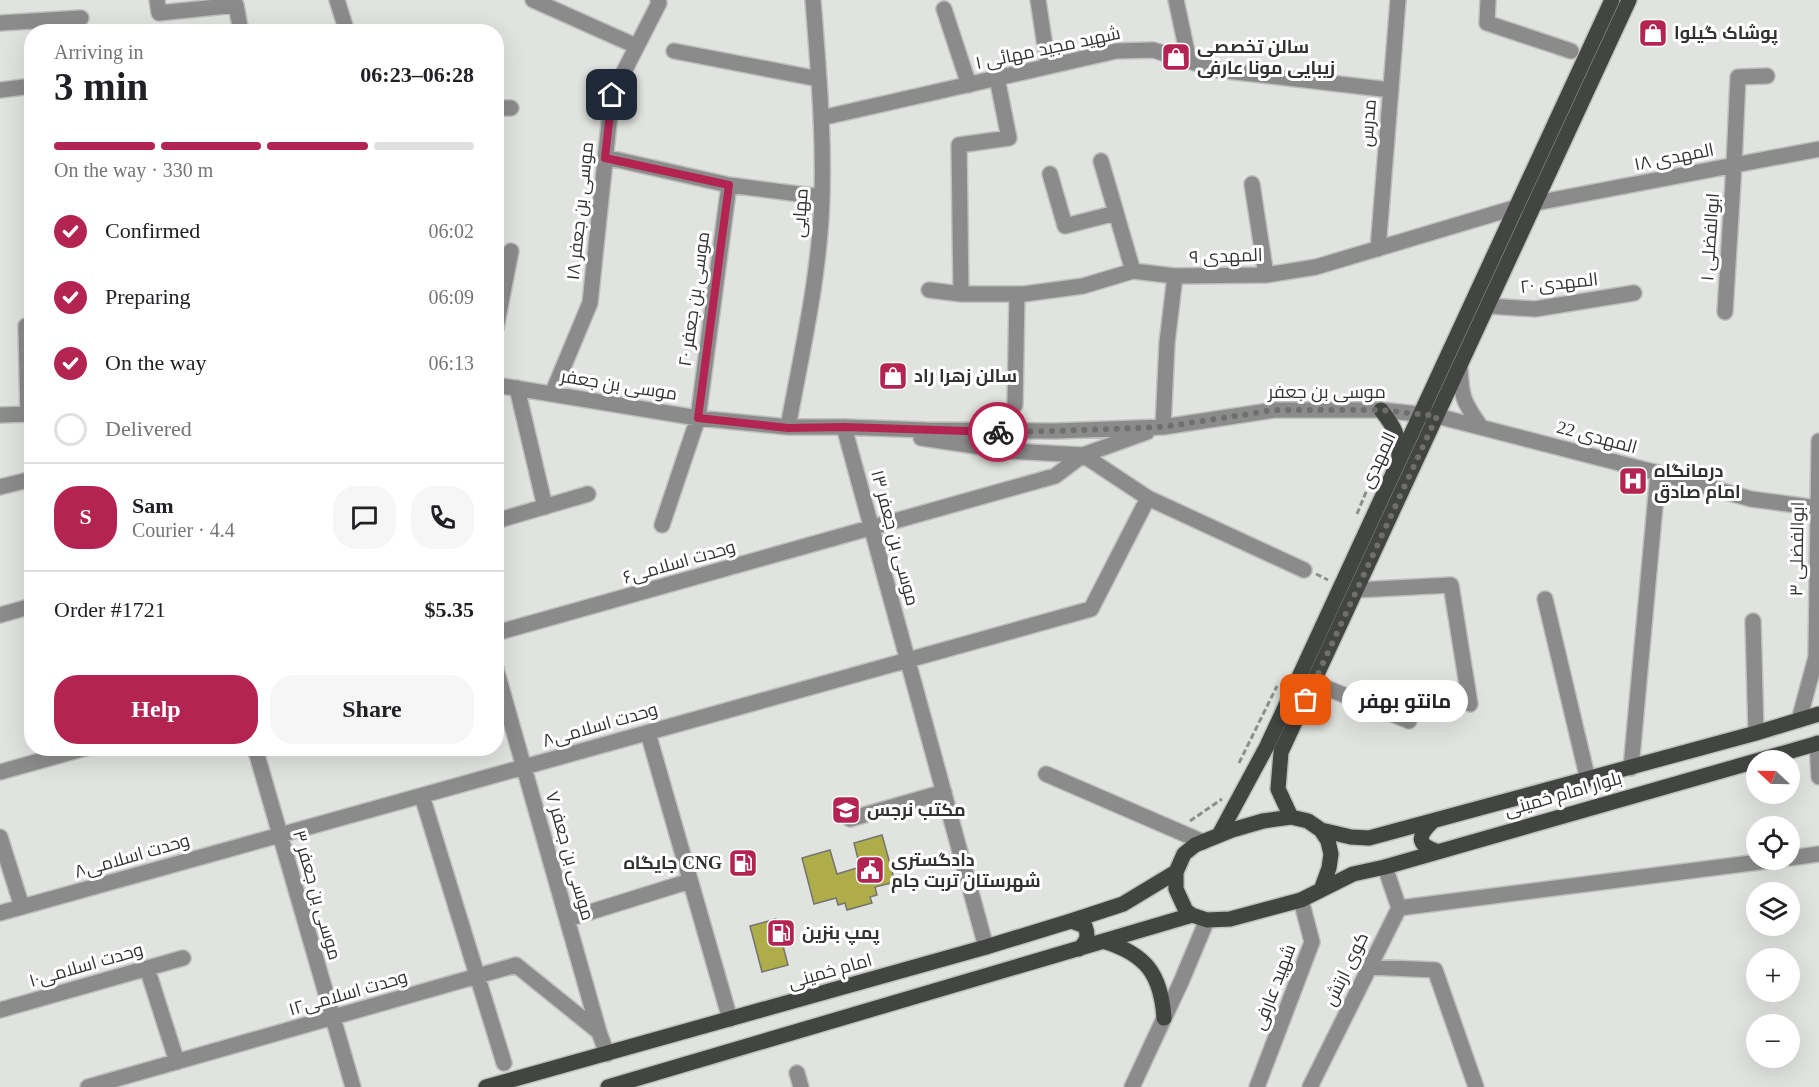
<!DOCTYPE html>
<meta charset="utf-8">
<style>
body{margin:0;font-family:"Times New Roman",Cairo,serif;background:#f6f6f6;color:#202124;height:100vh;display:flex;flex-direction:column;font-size:22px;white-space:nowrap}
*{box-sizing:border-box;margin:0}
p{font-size:20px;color:#757577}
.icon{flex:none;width:33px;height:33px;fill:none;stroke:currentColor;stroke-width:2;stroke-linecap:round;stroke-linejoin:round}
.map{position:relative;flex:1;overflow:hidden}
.side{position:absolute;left:24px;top:24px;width:480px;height:732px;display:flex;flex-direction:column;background:#fff;border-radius:24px;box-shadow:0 6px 24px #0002}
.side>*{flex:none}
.needle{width:39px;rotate:292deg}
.fabs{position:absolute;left:1746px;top:750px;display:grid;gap:12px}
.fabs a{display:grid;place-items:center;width:54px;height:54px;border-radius:50%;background:#fff;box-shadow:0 6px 24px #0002;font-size:30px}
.pin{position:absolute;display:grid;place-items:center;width:51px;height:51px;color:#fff;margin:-26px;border-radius:12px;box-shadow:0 3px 9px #0006}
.courier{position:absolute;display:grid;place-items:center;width:60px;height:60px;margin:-30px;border:4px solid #b42452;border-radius:50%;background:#fff;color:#222;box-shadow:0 2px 8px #0007}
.bubble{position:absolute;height:42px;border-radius:21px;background:#fff;box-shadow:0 6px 24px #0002;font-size:20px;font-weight:700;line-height:42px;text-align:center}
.summary em{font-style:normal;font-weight:700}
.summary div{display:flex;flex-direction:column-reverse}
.summary{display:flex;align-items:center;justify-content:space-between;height:102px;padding:0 30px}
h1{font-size:39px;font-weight:700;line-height:45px}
.bar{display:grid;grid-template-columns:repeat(4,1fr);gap:9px 6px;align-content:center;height:72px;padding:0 30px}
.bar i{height:8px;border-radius:4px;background:#e0e0e0}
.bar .on{background:#b42452}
.bar p{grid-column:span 4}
.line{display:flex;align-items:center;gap:15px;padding:0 30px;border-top:2px solid #e0e0e0}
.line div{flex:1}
.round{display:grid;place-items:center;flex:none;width:63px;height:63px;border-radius:24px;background:#f6f6f6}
ol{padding:0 30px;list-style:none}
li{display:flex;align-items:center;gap:18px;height:66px}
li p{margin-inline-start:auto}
li .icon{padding:6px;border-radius:50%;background:#b42452;color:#fff;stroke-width:4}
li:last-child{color:#757577}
li i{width:33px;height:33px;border:3px solid #e0e0e0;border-radius:50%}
.button{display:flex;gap:12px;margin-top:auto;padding:12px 30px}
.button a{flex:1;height:69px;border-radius:24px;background:#b42452;color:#fff;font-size:24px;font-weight:700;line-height:69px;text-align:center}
.button a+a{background:#f6f6f6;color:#202124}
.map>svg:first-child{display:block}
.building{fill:#afad49;stroke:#747471;stroke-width:1.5}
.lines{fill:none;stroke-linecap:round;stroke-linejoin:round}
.minor-casing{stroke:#bec0bd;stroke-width:18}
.major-casing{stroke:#bec0bd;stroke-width:18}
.path{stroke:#8d8f8d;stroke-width:3;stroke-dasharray:6 3;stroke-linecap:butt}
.minor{stroke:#8a8b8a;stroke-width:15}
.major{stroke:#434543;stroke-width:15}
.done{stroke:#6f706e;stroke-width:6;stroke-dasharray:0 10.8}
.route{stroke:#b42452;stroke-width:8}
.labels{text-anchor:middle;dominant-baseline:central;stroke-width:6;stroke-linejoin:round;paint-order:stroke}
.poi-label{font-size:18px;font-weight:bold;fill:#313231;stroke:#fff;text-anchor:start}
.street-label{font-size:18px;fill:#313231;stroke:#fff}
</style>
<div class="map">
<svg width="1819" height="1087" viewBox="0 0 1819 1087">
<rect width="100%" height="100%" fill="#e1e3e0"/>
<path class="building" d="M882 835 895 882 875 887 877 895 870 897 872 903 847 910 845 903 838 905 836 898 814 904 802 858 830 850 837 874 860 867 854 843Z
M776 919 788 965 762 972 750 926Z"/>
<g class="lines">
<g class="minor-casing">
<path id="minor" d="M157 0 159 13 236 5 241 32
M337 0 347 32
M533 0 636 46
M1038 0 1048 66
M1176 0 1189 61
M1488 0 1487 23 1571 51
M944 9 969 85
M0 23 81 18
M674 51 819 79
M0 90 32 86
M496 108H511
M821 118 1116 51 1153 50 1218 70 1391 90
M605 157 729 185 822 197
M1101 161 1133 271
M1050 174 1065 226 1116 213
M1252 184 1266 275
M1536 203 1819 149
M1378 249 1398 0
M929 290 961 294H1024L1083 286 1133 271 1175 276 1266 275 1316 267 1517 207
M961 294 959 145 1009 138 997 78
M1488 306 1535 309 1634 293
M1725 312 1734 165 1738 77 1767 76
M496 328 511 251
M1460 366C1461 396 1463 402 1481 427
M496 385 698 418 788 427H844L926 430 1056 431 1163 427 1274 410H1381L1437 416 1658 473 1751 499 1819 508
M517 388 545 507
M552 394 590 303 612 95 659 3 658 0
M1015 405 1017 294
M28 414 26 326H32
M0 415 32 414
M788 427C802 351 820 274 822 197 824 131 818 65 813 0
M844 427 986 947
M1163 427 1167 343 1175 276
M921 438 1009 451 1083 455 1147 432
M0 487 32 479
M496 521 588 494
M662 525 698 418 729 185
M1357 590 1451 585 1470 704
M1545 599 1588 780
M0 615 32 606
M1753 621 1756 733
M496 633 1055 476 1083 455 1148 498 1304 570
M496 669 599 1032 607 1054
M1314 683 1409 721
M1799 720 1816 657 1819 441
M648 733 730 1019
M1817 743 1819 777
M255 748 353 1087
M1631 768 1658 473
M0 772 86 748
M1046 774 1203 842
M422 796 504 1063
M850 819 944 792
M0 837 22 907
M1790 858 1819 854
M1399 908 1775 860
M0 913 1091 609 1148 498
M568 919 690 881
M1369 967 1435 970 1476 1087
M147 968 177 1062
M0 1010 183 958
M797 1073 801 1087
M88 1087 516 965 599 1032
M1132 1087 1181 982 1207 920
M1257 1087 1312 942 1301 900
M1310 1087 1399 908 1385 867"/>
</g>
<g class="major-casing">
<path id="major" d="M1381 410C1396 429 1398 434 1399 458
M1291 817 1278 789 1281 752 1629 0
M1432 822C1418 836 1416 844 1436 851
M1321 830 1351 837 1369 838 1756 733 1819 714
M1219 835 1267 746 1612 0
M1321 890 1329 868 1331 854 1328 841 1321 830 1308 821 1291 817 1263 821 1232 830 1195 845 1184 854 1176 872V889L1186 911 1192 915 1207 920 1230 919 1301 900 1353 874 1385 867 1819 743
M1071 921 1085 926C1089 937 1087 941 1079 949
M1103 941C1146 954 1161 974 1164 1018
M486 1087 986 947 1071 921 1123 904 1176 872
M608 1087 1192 915"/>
</g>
<path class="path" d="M1357 514 1383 451
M1316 574 1328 580
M1239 763 1277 686
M1190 821 1222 799"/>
<use href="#minor" class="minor"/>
<use href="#major" class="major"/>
</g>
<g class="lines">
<path class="done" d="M998 432 1056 431 1163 427 1274 410H1381L1437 416 1306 700"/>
<path class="route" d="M612 95 605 158 729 185 698 418 788 428 844 427 998 432"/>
</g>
<defs>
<g id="shop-square" transform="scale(1.5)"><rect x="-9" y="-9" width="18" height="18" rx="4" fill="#b42452" stroke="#fff"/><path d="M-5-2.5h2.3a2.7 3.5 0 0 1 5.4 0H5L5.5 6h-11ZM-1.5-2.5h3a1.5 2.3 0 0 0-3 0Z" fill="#fff"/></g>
<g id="hospital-square" transform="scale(1.5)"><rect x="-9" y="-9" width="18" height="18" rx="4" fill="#b42452" stroke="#fff"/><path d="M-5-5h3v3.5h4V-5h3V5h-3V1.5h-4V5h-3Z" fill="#fff"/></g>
<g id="school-square" transform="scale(1.5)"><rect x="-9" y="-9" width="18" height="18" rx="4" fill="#b42452" stroke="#fff"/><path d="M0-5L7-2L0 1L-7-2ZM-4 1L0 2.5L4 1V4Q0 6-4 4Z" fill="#fff"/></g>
<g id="fuel-square" transform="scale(1.5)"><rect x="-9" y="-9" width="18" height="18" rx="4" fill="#b42452" stroke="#fff"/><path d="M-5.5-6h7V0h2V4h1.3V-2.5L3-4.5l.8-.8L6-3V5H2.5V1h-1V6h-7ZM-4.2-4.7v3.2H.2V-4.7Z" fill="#fff"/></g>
<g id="civic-square" transform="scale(1.5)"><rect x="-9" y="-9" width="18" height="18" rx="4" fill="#b42452" stroke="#fff"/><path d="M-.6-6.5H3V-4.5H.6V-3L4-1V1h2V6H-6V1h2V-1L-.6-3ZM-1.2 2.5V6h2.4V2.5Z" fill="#fff"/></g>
</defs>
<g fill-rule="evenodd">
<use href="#shop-square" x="1653" y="33"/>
<use href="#shop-square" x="1176" y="57"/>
<use href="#shop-square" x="893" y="376"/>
<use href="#hospital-square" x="1633" y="481"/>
<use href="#school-square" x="846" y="810"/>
<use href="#fuel-square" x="743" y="863"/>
<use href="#civic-square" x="870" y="870"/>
<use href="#fuel-square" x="781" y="933"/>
</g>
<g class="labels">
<g class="poi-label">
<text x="1674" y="33">پوشاک گیلوا</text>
<text x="1197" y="47">سالن تخصصی<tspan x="1197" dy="21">زیبایی مونا عارفی</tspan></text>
<text x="914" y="376">سالن زهرا راد</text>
<text x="1654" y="471">درمانگاه<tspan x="1654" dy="21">امام صادق</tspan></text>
<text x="867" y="810">مكتب نرجس</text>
<text x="891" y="860">دادگستری<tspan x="891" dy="21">شهرستان تربت جام</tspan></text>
<text x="722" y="863" text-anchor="end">جایگاه CNG</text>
<text x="802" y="933">پمپ بنزین</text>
</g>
<g class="street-label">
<text transform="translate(1048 48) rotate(-12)">شهید مجید مهائی ۱</text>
<text transform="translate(1368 123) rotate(-85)">مدرس</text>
<text transform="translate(1674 157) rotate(-11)">المهدی ۱۸</text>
<text transform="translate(580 211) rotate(-84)">موسی بن جعفر ۱۸</text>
<text transform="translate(800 213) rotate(-86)">مهایی</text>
<text transform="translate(1710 237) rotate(-86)">ابوالفضلی ۱</text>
<text transform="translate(1226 256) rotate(-2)">المهدی ۹</text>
<text transform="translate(1559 283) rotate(-6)">المهدی ۲۰</text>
<text transform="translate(694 299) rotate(-82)">موسی بن جعفر ۲۰</text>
<text transform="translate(619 385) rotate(9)">موسی بن جعفر</text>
<text x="1327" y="392">موسی بن جعفر</text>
<text transform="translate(1597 437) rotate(15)">المهدی 22</text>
<text transform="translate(1378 460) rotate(-65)">المهدی</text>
<text transform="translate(895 538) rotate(75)">موسی بن جعفر ۱۳</text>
<text transform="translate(1797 549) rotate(-89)">ابوالفضلی ۳</text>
<text transform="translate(679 562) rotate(-16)">وحدت اسلامی۶</text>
<text transform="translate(600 725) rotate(-16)">وحدت اسلامی۸</text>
<text transform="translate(1563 794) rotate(-16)">بلوار امام خمینی</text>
<text transform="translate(132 856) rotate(-16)">وحدت اسلامی۸</text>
<text transform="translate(570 856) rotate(74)">موسی بن جعفر ۷</text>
<text transform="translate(317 895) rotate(74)">موسی بن جعفر ۳</text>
<text transform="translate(86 965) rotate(-16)">وحدت اسلامی۱۰</text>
<text transform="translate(1346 969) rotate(-64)">کوی ارتش</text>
<text transform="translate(830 971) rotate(-16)">امام خمینی</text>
<text transform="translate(1274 987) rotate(-69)">شهید عارفی</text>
<text transform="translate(348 993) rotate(-16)">وحدت اسلامی۱۲</text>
</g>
</g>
</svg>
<div class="fabs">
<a><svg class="needle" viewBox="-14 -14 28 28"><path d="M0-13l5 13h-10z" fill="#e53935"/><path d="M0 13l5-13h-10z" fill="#757577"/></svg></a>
<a><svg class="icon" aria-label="locate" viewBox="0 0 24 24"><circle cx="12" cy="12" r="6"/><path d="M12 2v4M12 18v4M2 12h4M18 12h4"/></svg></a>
<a><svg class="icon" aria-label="layers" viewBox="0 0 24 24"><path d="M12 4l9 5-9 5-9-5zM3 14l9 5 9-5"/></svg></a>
<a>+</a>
<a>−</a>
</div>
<div class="pin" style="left:1306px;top:700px;background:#ea580c"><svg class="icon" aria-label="bag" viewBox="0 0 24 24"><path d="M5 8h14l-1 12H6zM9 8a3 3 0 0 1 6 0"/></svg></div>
<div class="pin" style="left:612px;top:95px;background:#1f2937"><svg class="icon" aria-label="home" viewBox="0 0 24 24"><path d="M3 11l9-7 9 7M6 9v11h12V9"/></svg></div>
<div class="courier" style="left:998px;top:432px"><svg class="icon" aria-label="bike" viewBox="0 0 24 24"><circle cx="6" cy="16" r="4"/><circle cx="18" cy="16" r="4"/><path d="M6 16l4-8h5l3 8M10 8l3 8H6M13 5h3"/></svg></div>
<div class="bubble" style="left:1342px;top:680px;width:126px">مانتو بهفر</div>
<section class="side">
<div class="summary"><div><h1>3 min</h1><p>Arriving in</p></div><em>06:23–06:28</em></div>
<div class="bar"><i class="on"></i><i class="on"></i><i class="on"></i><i></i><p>On the way · 330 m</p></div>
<ol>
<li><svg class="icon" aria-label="check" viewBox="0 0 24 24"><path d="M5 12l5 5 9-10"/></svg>Confirmed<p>06:02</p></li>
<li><svg class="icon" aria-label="check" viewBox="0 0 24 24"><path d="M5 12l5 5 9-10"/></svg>Preparing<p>06:09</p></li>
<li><svg class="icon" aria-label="check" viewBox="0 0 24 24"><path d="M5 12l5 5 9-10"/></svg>On the way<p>06:13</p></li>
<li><i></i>Delivered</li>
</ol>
<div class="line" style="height:108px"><b class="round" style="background:#b42452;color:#fff">S</b><div><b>Sam</b><p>Courier · 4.4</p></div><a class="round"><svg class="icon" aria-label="chat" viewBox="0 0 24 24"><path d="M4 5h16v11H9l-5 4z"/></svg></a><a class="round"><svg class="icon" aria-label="phone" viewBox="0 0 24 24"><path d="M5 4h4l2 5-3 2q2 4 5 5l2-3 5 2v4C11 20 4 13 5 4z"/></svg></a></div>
<div class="line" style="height:78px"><div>Order #1721</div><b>$5.35</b></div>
<div class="button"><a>Help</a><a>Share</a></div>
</section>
</div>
